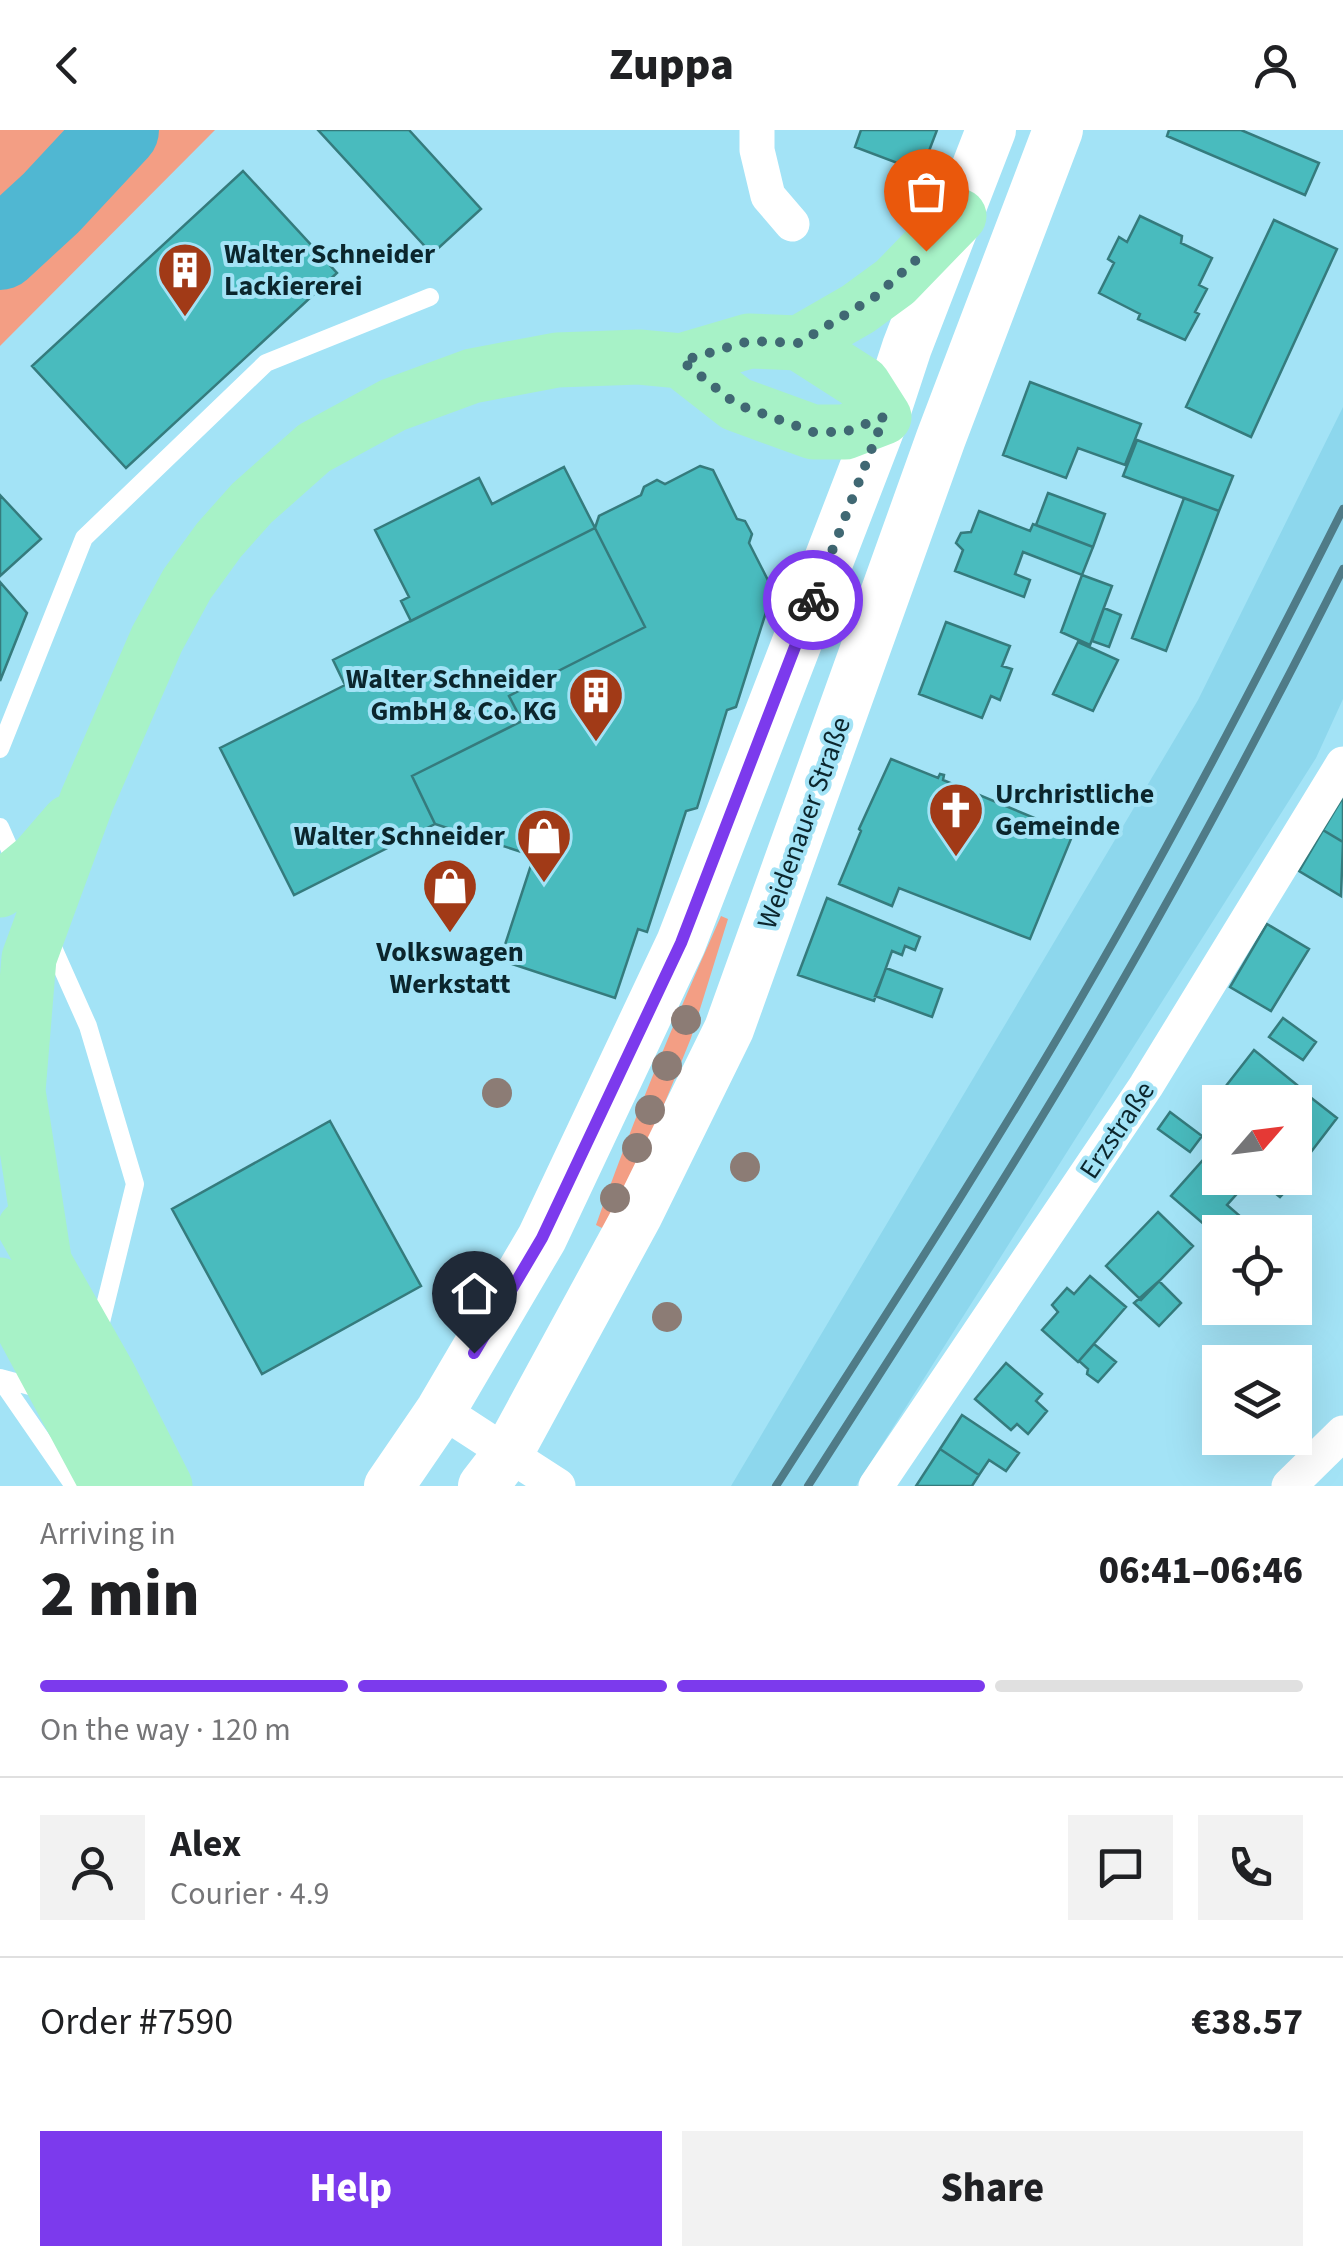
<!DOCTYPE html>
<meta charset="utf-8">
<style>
body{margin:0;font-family:"Source Sans 3",sans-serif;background:#f2f2f2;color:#202124;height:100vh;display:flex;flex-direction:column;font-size:38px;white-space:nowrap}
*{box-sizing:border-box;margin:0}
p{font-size:32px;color:#757577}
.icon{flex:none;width:55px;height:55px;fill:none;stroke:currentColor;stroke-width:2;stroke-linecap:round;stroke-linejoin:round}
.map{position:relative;height:1356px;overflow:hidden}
.sheet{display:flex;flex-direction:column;background:#fff;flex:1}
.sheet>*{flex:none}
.needle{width:65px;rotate:62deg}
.tools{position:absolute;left:1202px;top:955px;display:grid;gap:20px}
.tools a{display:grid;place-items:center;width:110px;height:110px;border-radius:0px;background:#fff;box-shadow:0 10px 40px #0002;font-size:50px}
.pin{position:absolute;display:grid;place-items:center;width:85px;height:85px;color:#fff;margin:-102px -42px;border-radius:50% 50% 50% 0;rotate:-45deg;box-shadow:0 0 10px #0007}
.pin .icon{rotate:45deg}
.courier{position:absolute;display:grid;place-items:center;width:100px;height:100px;margin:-50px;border:8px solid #7c3aed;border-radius:50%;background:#fff;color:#222;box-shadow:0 2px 12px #0007}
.headline em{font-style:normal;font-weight:800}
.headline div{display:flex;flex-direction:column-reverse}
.headline{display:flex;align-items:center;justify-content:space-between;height:170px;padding:0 40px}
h1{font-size:65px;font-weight:800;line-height:75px}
.bar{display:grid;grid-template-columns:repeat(4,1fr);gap:15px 10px;align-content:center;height:120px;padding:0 40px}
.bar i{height:12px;border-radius:8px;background:#e0e0e0}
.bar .selected{background:#7c3aed}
.bar p{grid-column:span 4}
.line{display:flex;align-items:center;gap:25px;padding:0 40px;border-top:2px solid #e0e0e0}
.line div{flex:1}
.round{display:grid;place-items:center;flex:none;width:105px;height:105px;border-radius:0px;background:#f2f2f2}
.button{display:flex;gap:20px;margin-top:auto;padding:20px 40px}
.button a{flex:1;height:115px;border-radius:0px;background:#7c3aed;color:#fff;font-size:40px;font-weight:800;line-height:115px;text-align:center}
.button a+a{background:#f2f2f2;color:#202124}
header{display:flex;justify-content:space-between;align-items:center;height:130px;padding:0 40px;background:#fff;font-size:45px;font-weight:800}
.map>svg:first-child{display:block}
.built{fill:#8dd7ed}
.green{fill:#f39e84}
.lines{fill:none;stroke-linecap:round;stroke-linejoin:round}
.river{stroke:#50b7d2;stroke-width:80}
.building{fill:#49bbbe;stroke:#357b7d;stroke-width:2.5}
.service{stroke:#fff;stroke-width:18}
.minor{stroke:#fff;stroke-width:35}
.secondary{stroke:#fff;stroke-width:50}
.trunk{stroke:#a7f2c7;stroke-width:55}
.rail{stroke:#4f7b87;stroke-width:8}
.tree{fill:#8c7c75}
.done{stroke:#406873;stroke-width:10;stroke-dasharray:0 18}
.route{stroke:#7c3aed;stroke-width:12}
.labels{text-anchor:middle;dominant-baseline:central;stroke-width:8;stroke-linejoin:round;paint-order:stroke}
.poi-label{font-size:28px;font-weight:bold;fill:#0b262d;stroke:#a3e3f6;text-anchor:start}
.street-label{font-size:28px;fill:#0b262d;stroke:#a3e3f6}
</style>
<header><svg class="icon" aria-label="back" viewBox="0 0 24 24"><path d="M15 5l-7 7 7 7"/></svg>Zuppa<svg class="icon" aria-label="person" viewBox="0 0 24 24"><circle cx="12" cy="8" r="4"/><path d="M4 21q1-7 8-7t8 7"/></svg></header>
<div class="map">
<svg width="1343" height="1356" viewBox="0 0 1343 1356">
<rect width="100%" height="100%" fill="#a3e3f6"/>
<path class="built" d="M1343 277V569L1316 628 856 1356H731L1198 570Z"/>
<path class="green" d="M0 0H215L0 216Z
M721 786 728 789 691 908 657 992 604 1099 596 1095C633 990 676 887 721 786Z"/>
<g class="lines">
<path class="river" d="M0 120 51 73 119 0"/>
</g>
<path class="building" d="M318 0H409L481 79 432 124Z
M861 0H937L921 42 855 17Z
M1169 0H1241L1319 33 1305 65 1167 6Z
M243 41 337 143 126 338 32 236Z
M1140 86 1182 106 1181 113 1212 128 1199 155 1207 159 1195 182 1199 184 1185 210 1138 189 1140 184 1099 163 1114 133 1108 129 1119 107 1127 112Z
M1274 90 1337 119 1251 307 1186 277Z
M1030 252 1141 294 1125 335 1078 318 1066 348 1003 325Z
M1137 310 1233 346 1219 381 1123 346Z
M700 336 713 340 737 389 745 391 752 404 749 413 773 460 736 577 727 580 697 678 686 681 647 802 638 799 615 868 500 830 534 726 435 694 412 646 522 591 509 566 645 497 595 398 599 386 641 365 644 357 657 350 665 354Z
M564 337 595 398 411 491 401 471 409 467 375 400 479 348 492 374Z
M1048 363 1105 384 1093 417 1036 395Z
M0 365 41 409 0 446Z
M1184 368 1219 381 1166 521 1132 508Z
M979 381 1030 401 1033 394 1093 417 1082 445 1023 422 1015 444 1030 450 1024 467 955 441 963 420 956 413 961 403 971 402Z
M595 398 645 497 509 566 522 591 412 646 435 694 294 765 220 618 345 555 333 530Z
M1082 445 1112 456 1090 515 1061 502Z
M0 452 27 483 0 551Z
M1104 478 1121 485 1109 517 1092 511Z
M946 492 1010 516 1002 536 1012 539 1000 570 991 566 982 588 919 564Z
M1078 512 1118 530 1093 581 1053 564Z
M891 629 938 648 940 644 944 645 943 650 1073 704 1030 809 899 758 892 776 839 754 861 701 859 699Z
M1343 667V712L1323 700Z
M1323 700 1343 712 1341 766 1299 741Z
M827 768 920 807 915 820 905 816 902 825 892 821 874 871 798 845Z
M1267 794 1309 819 1271 881 1230 857Z
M886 838 942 859 932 887 875 866Z
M1283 888 1316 912 1303 930 1269 907Z
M1254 920 1297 955 1284 972H1236L1222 961Z
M1296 956 1337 988 1311 1022 1295 1009V972H1284Z
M1170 982 1202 1006 1190 1022 1158 999Z
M330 991 421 1156 262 1244 172 1079Z
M1219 1012 1220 1048H1252L1256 1051 1250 1060 1244 1056 1227 1075 1248 1093 1239 1102H1220V1108L1171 1066Z
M1267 1048H1285L1292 1054 1280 1067 1262 1053Z
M1158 1082 1193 1116 1141 1170 1106 1136Z
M1090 1146 1126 1177 1078 1232 1042 1200 1058 1182 1052 1175 1067 1158 1074 1164Z
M1159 1151 1181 1173 1159 1196 1134 1173Z
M1094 1214 1116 1232 1098 1252 1087 1244 1088 1239 1079 1231Z
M1006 1233 1042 1264 1036 1271 1047 1281 1028 1304 1017 1294 1011 1300 975 1269Z
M962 1285 1019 1323 1006 1341 989 1330 979 1345 940 1319Z
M940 1319 979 1345 972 1356H916Z"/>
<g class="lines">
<path class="service" d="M0 619 84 408 266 233 430 167
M0 697 17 736
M50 811 88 896 135 1054 99 1200
M0 1248 41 1259
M0 1249 74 1356"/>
<path class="minor" d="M757 0V20L768 66 792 94
M441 1280 558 1356
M876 1356 1146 956 1343 634
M1289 1356 1343 1303"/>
<path class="secondary" d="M389 1356 441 1280 542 1108 681 813 884 287 907 217 991 0
M483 1356 507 1325 638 1084 729 899 941 308 1058 0"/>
<path class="trunk" d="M799 213 858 179 895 152 959 86
M0 760 37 729 69 692
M25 1098 109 1246 165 1356
M44 1129 18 961 29 828 87 670 157 509 187 454 219 410 252 373 314 318 393 275 472 246 557 230 639 227 681 231 749 211 799 213 863 254 884 287 845 302H813L736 274 681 231
M0 1155 108 1356"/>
<path class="rail" d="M776 1356C881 1192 988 1029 1085 861 1177 703 1261 542 1343 379
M808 1356C910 1196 1014 1038 1109 874 1192 731 1269 586 1343 439"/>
</g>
<g class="tree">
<circle cx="686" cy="890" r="15"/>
<circle cx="667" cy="936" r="15"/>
<circle cx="497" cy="963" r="15"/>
<circle cx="650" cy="980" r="15"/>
<circle cx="637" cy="1018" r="15"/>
<circle cx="745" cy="1037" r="15"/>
<circle cx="615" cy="1068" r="15"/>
<circle cx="667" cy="1187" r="15"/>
</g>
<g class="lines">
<path class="done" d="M813 470 884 287 845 302H813L736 274 682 231 749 211 799 213 876 166 926 121"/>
<path class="route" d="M474 1223 542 1108 681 813 813 470"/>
</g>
<defs>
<g id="building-pin" transform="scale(2.875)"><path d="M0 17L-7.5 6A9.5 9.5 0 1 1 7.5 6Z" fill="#a13a17" stroke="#a3e3f6"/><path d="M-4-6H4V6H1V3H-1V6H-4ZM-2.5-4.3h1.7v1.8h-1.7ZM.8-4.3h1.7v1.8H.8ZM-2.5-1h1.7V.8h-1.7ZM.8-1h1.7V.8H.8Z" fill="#fff"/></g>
<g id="church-pin" transform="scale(2.875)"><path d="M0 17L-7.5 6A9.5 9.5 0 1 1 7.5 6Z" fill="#a13a17" stroke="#a3e3f6"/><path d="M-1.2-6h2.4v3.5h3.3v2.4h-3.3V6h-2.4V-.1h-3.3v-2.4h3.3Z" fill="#fff"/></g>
<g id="shop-pin" transform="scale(2.875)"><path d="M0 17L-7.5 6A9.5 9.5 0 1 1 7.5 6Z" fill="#a13a17" stroke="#a3e3f6"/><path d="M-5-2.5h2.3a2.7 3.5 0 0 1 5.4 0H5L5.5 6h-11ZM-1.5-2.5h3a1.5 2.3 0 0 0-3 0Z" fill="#fff"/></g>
</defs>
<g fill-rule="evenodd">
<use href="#building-pin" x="185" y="140"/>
<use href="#building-pin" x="596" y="565"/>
<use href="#church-pin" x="956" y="680"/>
<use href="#shop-pin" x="544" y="706"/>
<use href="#shop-pin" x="450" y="756"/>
</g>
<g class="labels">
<g class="poi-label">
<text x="224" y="124">Walter Schneider<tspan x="224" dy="32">Lackiererei</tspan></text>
<text x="557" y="549" text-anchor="end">Walter Schneider<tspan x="557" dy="32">GmbH &amp; Co. KG</tspan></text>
<text x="995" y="664">Urchristliche<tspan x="995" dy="32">Gemeinde</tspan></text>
<text x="505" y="706" text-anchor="end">Walter Schneider</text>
<text x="450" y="822" text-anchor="middle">Volkswagen<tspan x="450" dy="32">Werkstatt</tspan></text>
</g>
<g class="street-label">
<text transform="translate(804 693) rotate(-70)">Weidenauer Straße</text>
<text transform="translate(1117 1000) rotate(-56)">Erzstraße</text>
</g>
</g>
</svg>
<div class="tools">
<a><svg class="needle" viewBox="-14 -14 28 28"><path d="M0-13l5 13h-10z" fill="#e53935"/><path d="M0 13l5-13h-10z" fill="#757577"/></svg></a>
<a><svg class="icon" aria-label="locate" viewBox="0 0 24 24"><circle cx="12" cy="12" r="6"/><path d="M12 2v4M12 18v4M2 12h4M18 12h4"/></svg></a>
<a><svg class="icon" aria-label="layers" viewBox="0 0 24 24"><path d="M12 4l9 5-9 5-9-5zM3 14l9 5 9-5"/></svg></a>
</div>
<div class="pin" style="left:926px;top:121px;background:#ea580c"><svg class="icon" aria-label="bag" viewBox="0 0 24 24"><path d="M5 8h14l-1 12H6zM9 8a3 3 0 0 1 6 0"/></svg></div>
<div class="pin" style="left:474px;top:1223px;background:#1f2937"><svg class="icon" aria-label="home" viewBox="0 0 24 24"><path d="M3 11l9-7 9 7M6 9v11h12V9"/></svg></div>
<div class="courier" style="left:813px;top:470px"><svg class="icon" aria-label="bike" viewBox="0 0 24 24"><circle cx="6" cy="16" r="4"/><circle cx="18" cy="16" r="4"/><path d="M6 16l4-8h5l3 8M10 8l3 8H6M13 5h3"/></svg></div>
</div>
<section class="sheet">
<div class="headline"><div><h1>2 min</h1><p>Arriving in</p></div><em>06:41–06:46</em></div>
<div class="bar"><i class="selected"></i><i class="selected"></i><i class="selected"></i><i></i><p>On the way · 120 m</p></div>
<div class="line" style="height:180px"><a class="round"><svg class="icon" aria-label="person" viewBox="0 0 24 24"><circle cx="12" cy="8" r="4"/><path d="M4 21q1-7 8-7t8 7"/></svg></a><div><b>Alex</b><p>Courier · 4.9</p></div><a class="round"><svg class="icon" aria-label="chat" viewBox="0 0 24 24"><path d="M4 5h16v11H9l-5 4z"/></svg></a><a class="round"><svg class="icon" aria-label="phone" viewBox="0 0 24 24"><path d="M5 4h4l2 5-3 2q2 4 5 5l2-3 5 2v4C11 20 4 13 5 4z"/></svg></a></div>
<div class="line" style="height:130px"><div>Order #7590</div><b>€38.57</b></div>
<div class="button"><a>Help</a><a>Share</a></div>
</section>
